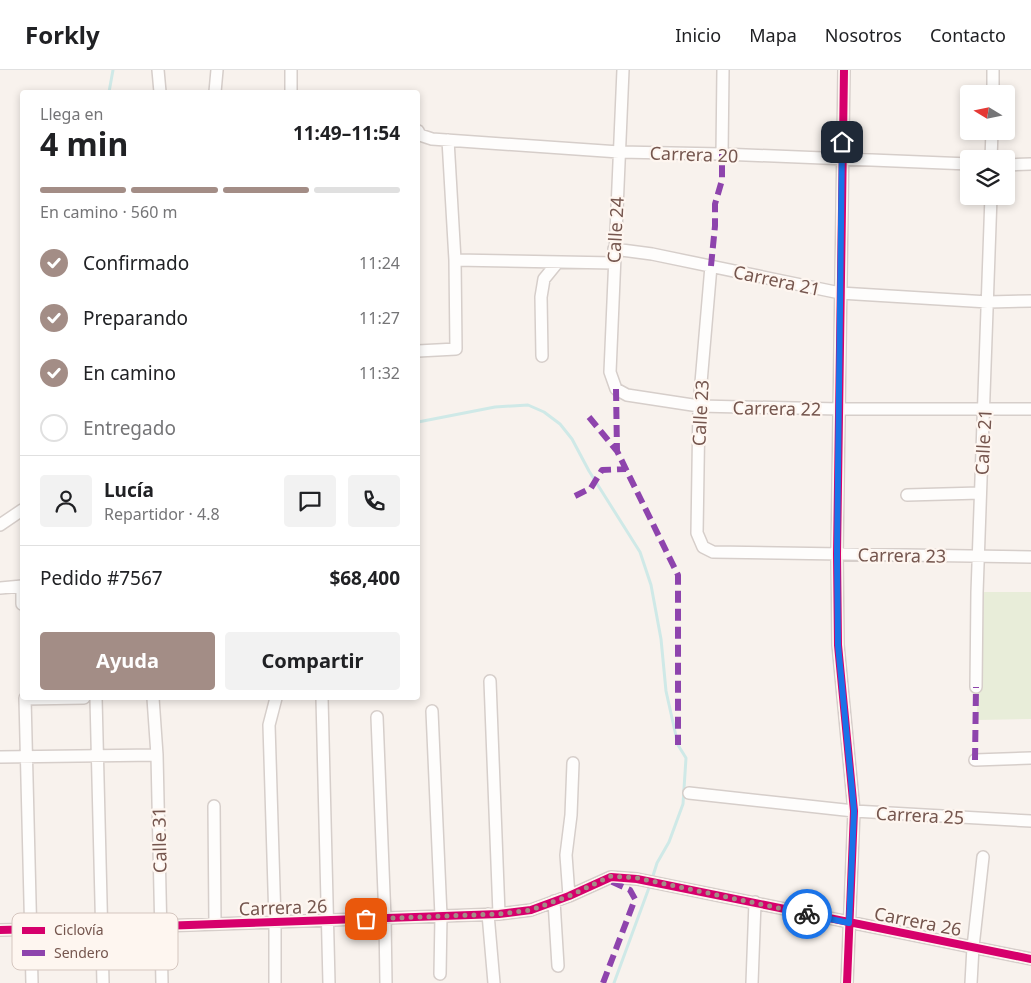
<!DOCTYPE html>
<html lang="es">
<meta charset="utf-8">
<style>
body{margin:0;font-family:"Noto Sans",sans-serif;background:#f2f2f2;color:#202124;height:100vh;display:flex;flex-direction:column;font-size:19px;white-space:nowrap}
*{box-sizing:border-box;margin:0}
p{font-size:16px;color:#757577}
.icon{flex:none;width:28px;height:28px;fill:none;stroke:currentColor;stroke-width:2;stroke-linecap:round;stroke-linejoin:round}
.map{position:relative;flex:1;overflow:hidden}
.side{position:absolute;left:20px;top:20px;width:400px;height:610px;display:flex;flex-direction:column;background:#fff;border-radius:5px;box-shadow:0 2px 8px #0003}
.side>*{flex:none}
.needle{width:32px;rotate:280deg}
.buttons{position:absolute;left:960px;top:15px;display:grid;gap:10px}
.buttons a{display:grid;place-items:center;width:55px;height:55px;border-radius:5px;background:#fff;box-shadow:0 2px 8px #0003;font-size:25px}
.pin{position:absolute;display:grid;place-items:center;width:42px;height:42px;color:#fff;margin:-21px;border-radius:10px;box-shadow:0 2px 8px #0006}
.courier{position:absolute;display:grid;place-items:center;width:50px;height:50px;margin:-25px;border:4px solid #1a73e8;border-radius:50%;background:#fff;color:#222;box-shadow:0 1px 6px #0007}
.overview em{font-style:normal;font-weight:700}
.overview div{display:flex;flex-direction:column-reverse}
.overview{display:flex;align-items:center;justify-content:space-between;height:85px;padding:0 20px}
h1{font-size:32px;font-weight:700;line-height:38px}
.bar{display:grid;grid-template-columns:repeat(4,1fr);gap:8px 5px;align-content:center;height:60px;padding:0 20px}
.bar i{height:6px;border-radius:4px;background:#e0e0e0}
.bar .active{background:#a38d86}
.bar p{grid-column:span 4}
.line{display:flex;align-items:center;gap:12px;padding:0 20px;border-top:1px solid #e0e0e0}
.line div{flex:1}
.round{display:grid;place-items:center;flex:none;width:52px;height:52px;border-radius:5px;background:#f2f2f2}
ol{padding:0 20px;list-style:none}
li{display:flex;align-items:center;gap:15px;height:55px}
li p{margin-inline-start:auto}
li .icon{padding:5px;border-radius:50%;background:#a38d86;color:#fff;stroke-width:4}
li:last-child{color:#757577}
li i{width:28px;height:28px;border:2px solid #e0e0e0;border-radius:50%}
.cta{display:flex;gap:10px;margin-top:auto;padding:10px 20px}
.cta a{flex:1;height:58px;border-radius:5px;background:#a38d86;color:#fff;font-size:20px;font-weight:700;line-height:58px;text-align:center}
.cta a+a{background:#f2f2f2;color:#202124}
header{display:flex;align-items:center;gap:30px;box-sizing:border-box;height:70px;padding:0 25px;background:#fff;border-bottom:1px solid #e0e0e0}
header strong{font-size:24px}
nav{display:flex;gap:28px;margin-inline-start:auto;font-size:18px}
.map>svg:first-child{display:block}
.green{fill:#e8edd9}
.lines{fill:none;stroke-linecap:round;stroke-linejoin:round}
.stream{stroke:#cfe9e7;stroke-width:3}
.minor-casing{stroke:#d6ceca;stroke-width:14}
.minor{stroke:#fefdfc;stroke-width:11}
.quiet{stroke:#8e44ad;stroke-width:6;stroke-dasharray:12 6;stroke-linecap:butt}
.cycleway-casing{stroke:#fef6f0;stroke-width:11}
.cycleway{stroke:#d6006c;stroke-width:8}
.done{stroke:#a38d86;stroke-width:5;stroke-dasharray:0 9}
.route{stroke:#1a73e8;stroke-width:6}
.labels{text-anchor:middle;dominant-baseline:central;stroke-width:4.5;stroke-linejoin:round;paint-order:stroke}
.street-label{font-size:18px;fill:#75564e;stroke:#fef6f0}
.key{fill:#fef6f0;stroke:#d5c6bf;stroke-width:1}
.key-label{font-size:14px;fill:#75564e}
</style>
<header>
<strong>Forkly</strong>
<nav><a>Inicio</a><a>Mapa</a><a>Nosotros</a><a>Contacto</a></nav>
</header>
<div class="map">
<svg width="1031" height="913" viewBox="0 0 1031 913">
<rect width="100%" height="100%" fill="#f8f2ed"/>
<path class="green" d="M979 522H1031V649L977 650Z"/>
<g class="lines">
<path class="stream" d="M109 22 113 0
M418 352 495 337 528 335 544 342 560 354 572 369 589 401 640 482 651 515 661 569 666 621 678 675 686 688 683 734 669 772 657 793 652 809
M614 913 650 815"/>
<g class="minor-casing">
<path id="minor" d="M158 0 160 22
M623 0 610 302 616 319 627 325 699 336 839 339H1031
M844 0 837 484 838 575 854 741 847 913
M215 22 217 0
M291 22V0
M993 24V0
M418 61 420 65 432 69 619 82 722 84 969 94
M722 84 723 0
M991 89 992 61
M1006 95 1031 94
M614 179 652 184 840 223 988 232 1031 231
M455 190 614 193
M711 196 699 336 697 463 703 477 713 482 1031 487
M418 281 456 279 455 190 448 70
M542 286 541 227 544 209 557 193
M907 425 980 423
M0 455 22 440
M22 516V534
M0 518 22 516
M490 611 499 844
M976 617 977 523 991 126
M25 628 32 913
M96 628 103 913
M153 628 157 685 162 913
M322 628 329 913
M25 629 84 628
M432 641 441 846 440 904
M377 647 385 849 386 913
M0 687 157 685
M975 690 1031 688
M689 723 854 741 1031 751
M214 736 215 854
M569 826 566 785 571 745 573 693
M554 831 558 896
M488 844 494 913
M0 860 161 856 499 844 531 840 569 826 611 807 637 809 1031 889
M275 913V851L269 655 276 628
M752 913 755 832
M971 913 973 877 983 787"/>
</g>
<use href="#minor" class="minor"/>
<path class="quiet" d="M711 196 715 156V134L722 110V84
M616 319 617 381
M589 347 617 381 678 505V675
M575 426 591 418 602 400 626 399
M975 690 976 617
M603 913 635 829 630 820 608 810"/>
<g class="cycleway-casing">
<path id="cycleway" d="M844 0 837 484 838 575 854 741 847 913
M0 860 161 856 499 844 531 840 569 826 611 807 637 809 1031 889"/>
</g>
<use href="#cycleway" class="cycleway"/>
</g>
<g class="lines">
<path class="done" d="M366 849 499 844 531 840 569 826 611 806 637 808 807 844"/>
<path class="route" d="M807 844 849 853 854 741 838 575 837 484 842 72"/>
</g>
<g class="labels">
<g class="street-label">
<text transform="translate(694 84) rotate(2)">Carrera 20</text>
<text transform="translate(615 160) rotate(-87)">Calle 24</text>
<text transform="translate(777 210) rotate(12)">Carrera 21</text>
<text transform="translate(777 338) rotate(1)">Carrera 22</text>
<text transform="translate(700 343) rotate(-87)">Calle 23</text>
<text transform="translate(983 372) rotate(-87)">Calle 21</text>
<text transform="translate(902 485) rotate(1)">Carrera 23</text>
<text transform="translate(920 745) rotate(3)">Carrera 25</text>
<text transform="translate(159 770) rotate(-91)">Calle 31</text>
<text transform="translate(283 837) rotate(-2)">Carrera 26</text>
<text transform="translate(918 851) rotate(11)">Carrera 26</text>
</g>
</g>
<rect x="12" y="843" width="166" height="57" rx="8" class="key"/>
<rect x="22" y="857" width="23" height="7" fill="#d6006c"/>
<rect x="22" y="880" width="23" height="6" fill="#8e44ad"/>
<g class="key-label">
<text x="54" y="865">Ciclovía</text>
<text x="54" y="888">Sendero</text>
</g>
</svg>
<div class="buttons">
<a><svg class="needle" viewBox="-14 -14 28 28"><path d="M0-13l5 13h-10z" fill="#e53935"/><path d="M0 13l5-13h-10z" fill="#757577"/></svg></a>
<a><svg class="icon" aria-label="layers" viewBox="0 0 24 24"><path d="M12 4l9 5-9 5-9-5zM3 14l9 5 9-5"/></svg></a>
</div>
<div class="pin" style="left:366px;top:849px;background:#ea580c"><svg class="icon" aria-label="bag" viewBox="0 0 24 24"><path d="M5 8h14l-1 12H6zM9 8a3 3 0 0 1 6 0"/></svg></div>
<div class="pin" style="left:842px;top:72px;background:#1f2937"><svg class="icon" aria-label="home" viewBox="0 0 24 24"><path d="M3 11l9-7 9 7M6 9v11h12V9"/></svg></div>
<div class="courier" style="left:807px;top:844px"><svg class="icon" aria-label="bike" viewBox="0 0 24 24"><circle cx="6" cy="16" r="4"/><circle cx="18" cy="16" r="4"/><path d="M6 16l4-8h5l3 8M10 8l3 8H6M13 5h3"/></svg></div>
<section class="side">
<div class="overview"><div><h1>4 min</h1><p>Llega en</p></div><em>11:49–11:54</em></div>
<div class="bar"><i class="active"></i><i class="active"></i><i class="active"></i><i></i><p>En camino · 560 m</p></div>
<ol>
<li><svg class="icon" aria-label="check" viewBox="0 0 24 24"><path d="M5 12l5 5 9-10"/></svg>Confirmado<p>11:24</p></li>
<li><svg class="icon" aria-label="check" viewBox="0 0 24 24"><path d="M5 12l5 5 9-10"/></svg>Preparando<p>11:27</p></li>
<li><svg class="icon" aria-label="check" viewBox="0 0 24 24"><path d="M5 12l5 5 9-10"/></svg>En camino<p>11:32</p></li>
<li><i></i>Entregado</li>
</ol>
<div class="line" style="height:90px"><a class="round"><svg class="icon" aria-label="person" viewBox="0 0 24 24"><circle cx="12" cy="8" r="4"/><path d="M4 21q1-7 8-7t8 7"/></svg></a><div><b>Lucía</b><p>Repartidor · 4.8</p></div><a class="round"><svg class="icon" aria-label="chat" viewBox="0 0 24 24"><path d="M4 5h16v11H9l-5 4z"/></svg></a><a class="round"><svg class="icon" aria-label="phone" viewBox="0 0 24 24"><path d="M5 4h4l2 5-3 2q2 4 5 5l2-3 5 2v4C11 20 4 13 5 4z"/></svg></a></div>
<div class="line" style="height:65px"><div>Pedido #7567</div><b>$68,400</b></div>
<div class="cta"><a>Ayuda</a><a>Compartir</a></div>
</section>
</div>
